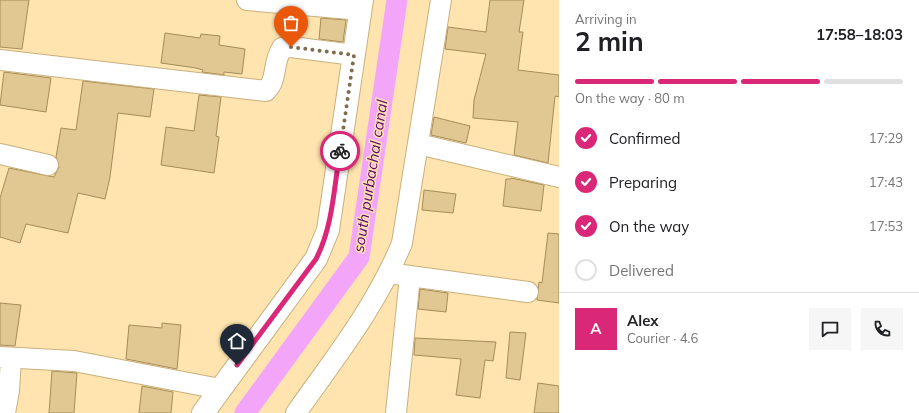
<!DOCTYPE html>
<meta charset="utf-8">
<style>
body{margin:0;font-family:Mulish,sans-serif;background:#f6f6f6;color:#202124;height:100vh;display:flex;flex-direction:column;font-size:15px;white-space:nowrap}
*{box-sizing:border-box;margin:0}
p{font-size:13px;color:#757577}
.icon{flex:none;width:22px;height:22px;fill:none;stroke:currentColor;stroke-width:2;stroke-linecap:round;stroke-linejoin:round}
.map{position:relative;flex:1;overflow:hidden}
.panel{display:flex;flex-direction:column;background:#fff;width:360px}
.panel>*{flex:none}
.pin{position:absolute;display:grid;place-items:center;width:34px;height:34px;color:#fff;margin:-41px -17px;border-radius:50% 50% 50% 0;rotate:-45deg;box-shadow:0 0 4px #0007}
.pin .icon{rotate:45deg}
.courier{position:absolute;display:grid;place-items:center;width:40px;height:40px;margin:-20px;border:3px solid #db2777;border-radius:50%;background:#fff;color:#222;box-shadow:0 1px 5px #0007}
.overview em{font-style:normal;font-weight:700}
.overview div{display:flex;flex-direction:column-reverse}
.overview{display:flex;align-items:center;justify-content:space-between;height:68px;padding:0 16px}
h1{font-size:26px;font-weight:700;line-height:30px}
.bar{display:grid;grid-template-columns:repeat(4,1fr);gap:6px 4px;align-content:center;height:48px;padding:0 16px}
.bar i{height:5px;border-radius:3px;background:#e0e0e0}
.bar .selected{background:#db2777}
.bar p{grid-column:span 4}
.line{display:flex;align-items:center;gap:10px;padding:0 16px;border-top:1px solid #e0e0e0}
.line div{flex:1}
.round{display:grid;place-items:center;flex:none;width:42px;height:42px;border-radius:0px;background:#f6f6f6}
ol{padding:0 16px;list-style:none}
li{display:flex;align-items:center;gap:12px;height:44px}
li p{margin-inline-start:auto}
li .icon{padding:4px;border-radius:50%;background:#db2777;color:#fff;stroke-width:4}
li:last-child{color:#757577}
li i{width:22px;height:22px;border:2px solid #e0e0e0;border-radius:50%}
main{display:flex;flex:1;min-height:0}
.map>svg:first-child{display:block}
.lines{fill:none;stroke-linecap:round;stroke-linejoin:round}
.canal{stroke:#f3a6f9;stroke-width:21}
.building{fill:#e1c792;stroke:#a58c59}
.street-casing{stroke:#c9b07c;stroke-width:22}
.secondary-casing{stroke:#c9b07c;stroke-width:24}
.street{stroke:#fff;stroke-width:20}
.secondary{stroke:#fff;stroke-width:22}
.done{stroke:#7e6e4e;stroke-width:4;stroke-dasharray:0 7.2}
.route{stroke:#db2777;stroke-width:5}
.labels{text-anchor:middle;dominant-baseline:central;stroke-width:3;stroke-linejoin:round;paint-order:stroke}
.water-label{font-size:15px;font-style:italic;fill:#64006d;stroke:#ffe4af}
</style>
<main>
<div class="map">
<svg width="559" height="413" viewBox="0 0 559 413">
<rect width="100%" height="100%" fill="#ffe4af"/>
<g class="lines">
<path class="canal" d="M245 413 359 257 397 0"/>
</g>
<path class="building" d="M0 0H29L22 49 0 47Z
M490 0H524L519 32H523L518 70 559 75V97L555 96 548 163 514 155 518 122 473 118 474 100 486 54 445 49 448 27 486 32Z
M321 18 346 20 343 42 319 39Z
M165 33 200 38 201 34 220 36 219 45 245 49 242 74 224 72V75L202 72 203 70 196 68 161 63Z
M4 72 51 78 46 112 0 105Z
M83 81 154 89 150 117 118 113 110 177 105 199 78 193 68 233 26 224 20 243 0 237V198L9 168 54 177 59 167 56 157 61 128 76 130Z
M199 95 221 97 216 136 219 137 214 173 161 165 166 127 194 131Z
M434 117 470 126 466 143 431 135Z
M511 178 544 185 541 211 503 206 506 179H511Z
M424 190 456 194 453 213 422 210Z
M548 233 559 234V303L537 300 539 282 542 283Z
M420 289 448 293 446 312 418 309Z
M0 303 21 305 15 346 0 345Z
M162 323 181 325 177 369 126 359 129 325 162 328Z
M510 332 526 333 520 380 506 378Z
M415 338 496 342 493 361 485 360 480 398 456 395 461 359 414 355Z
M52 371 77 373 74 413H49Z
M538 383 559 386V413H534Z
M142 386 173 392 171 413H139Z"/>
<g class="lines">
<g class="street-casing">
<path id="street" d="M247 0 361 10
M0 60 266 91C278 79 272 64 282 48L291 47 354 55
M418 144 559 177
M0 154 48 165
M388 273 528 292
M0 357 74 361 220 389
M5 413 9 391 11 358
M296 413C334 359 377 305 402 243L441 0
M396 413 410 276"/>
</g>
<g class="secondary-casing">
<path id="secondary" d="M203 413 316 259 328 230 362 0"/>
</g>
<use href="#street" class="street"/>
<use href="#secondary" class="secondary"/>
</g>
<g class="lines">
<path class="done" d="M291 47 354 55 340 151"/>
<path class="route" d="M237 365 316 259C333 226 334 187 340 151"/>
</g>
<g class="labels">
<g class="water-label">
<text transform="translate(370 176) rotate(-81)">south purbachal canal</text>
</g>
</g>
</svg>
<div class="pin" style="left:291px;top:47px;background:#ea580c"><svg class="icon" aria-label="bag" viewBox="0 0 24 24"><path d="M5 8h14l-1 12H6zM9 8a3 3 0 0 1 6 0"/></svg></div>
<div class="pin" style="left:237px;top:365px;background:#1f2937"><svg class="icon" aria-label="home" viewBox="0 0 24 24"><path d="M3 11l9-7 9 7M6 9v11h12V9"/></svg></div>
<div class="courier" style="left:340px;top:151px"><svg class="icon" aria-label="bike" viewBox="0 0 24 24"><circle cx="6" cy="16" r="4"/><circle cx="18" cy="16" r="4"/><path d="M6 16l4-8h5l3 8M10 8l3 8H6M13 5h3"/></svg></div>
</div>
<section class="panel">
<div class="overview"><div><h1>2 min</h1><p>Arriving in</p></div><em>17:58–18:03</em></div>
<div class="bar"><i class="selected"></i><i class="selected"></i><i class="selected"></i><i></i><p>On the way · 80 m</p></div>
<ol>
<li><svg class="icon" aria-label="check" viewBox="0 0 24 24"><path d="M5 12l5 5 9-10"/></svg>Confirmed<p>17:29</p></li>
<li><svg class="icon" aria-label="check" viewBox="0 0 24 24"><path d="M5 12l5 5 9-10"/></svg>Preparing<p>17:43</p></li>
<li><svg class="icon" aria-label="check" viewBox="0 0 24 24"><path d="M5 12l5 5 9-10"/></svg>On the way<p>17:53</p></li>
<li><i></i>Delivered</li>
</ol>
<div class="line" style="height:72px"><b class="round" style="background:#db2777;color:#fff">A</b><div><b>Alex</b><p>Courier · 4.6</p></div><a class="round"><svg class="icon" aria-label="chat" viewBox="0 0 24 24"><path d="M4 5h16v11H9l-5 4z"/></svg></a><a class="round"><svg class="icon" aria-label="phone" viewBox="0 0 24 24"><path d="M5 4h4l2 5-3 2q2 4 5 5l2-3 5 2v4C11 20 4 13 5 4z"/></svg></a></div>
</section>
</main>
